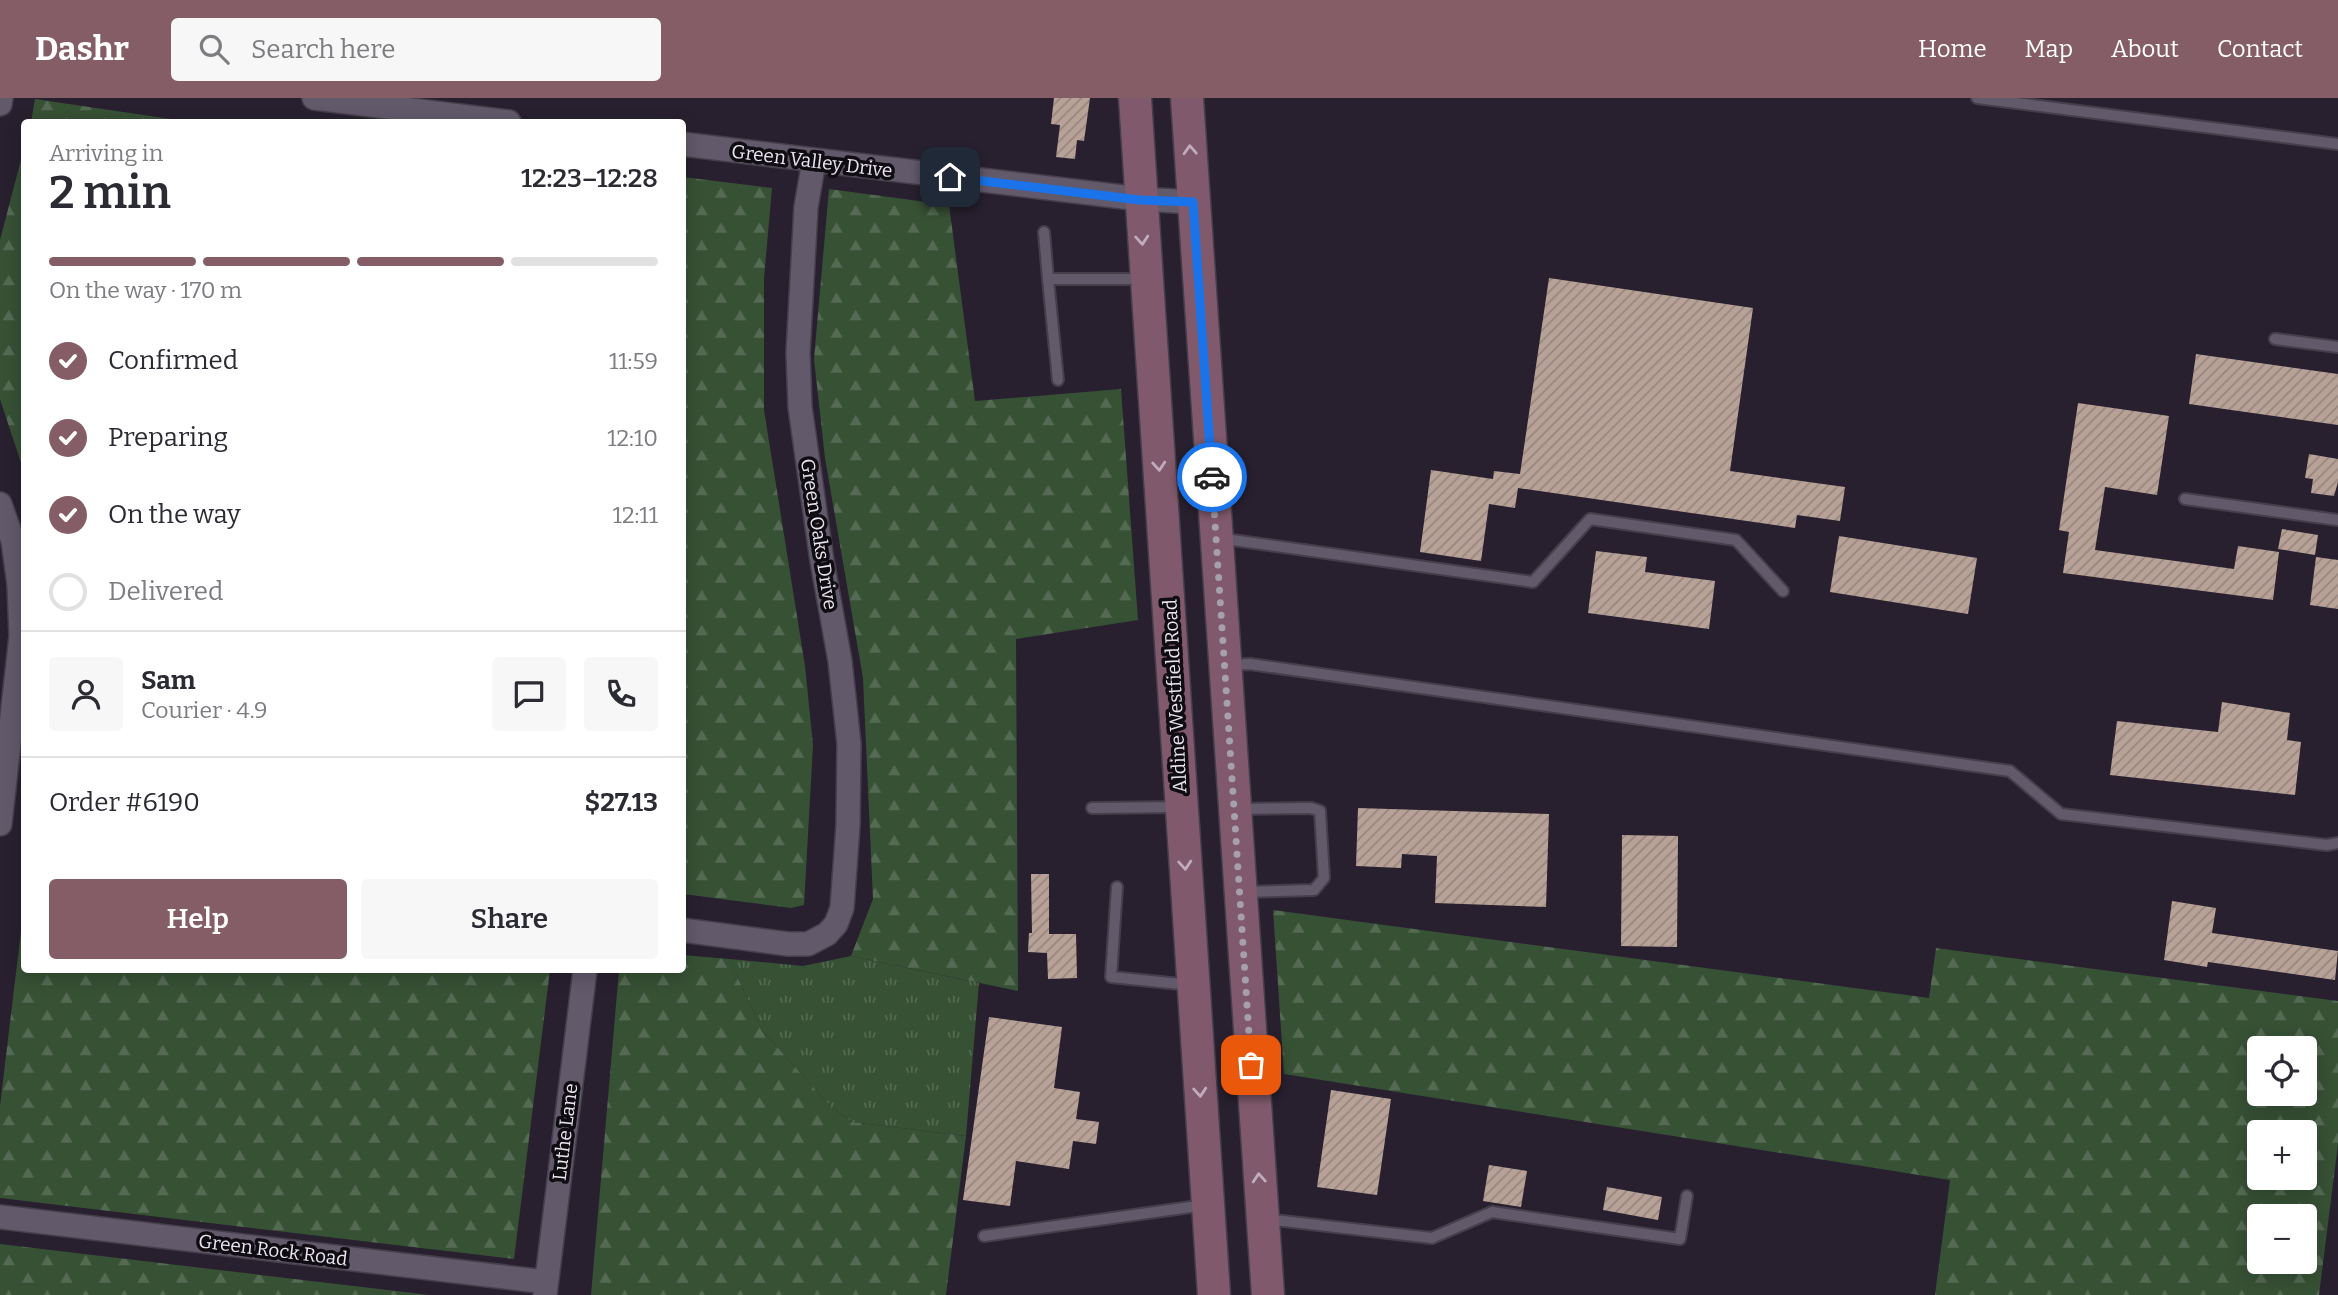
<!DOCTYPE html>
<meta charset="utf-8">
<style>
body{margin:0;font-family:Bitter,serif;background:#f7f7f7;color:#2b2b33;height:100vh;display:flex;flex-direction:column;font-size:26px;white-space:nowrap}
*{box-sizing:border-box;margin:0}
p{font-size:23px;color:#7c7c81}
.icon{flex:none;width:38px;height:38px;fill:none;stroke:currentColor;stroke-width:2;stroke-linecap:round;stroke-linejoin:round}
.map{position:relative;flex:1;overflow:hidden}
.sheet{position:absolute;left:21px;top:21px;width:665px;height:854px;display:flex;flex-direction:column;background:#fff;border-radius:7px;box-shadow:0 4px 18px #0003}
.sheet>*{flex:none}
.controls{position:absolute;left:2247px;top:938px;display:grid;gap:14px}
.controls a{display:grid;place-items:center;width:70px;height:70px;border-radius:7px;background:#fff;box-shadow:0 4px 18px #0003;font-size:35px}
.pin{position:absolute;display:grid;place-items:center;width:60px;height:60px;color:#fff;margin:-30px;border-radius:14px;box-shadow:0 4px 10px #0006}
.courier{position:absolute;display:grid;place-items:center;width:70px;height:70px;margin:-35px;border:5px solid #1a73e8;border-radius:50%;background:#fff;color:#222;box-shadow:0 2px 9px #0007}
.head em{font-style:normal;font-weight:600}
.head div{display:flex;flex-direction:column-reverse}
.head{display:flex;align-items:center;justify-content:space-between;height:119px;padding:0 28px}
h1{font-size:46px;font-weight:600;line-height:52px}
.bar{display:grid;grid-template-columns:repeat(4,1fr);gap:10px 7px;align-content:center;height:84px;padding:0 28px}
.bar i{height:9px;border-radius:5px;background:#e1e1e2}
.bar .on{background:#855d67}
.bar p{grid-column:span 4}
.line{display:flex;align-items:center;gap:18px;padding:0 28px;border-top:2px solid #e1e1e2}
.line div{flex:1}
.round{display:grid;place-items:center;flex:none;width:74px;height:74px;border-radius:7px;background:#f7f7f7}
ol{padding:0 28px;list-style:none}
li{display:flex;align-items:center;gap:21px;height:77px}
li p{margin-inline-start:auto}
li .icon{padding:7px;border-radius:50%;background:#855d67;color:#fff;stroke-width:4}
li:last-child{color:#7c7c81}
li i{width:38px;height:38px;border:4px solid #e1e1e2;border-radius:50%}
.action{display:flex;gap:14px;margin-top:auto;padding:14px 28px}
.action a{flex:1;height:80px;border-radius:7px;background:#855d67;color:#fff;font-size:28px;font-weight:600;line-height:80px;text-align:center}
.action a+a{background:#f7f7f7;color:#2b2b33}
header{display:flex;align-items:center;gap:42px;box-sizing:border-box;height:98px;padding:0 35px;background:#855d67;color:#fff}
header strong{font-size:33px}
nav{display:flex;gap:38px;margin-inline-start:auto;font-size:24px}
.search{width:490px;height:63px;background:#f7f7f7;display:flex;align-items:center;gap:18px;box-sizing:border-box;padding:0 24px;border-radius:7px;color:#7c7c81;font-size:26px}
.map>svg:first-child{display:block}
.grass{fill:url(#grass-tufts)}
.forest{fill:url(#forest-firs);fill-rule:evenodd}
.building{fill:url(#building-hatch)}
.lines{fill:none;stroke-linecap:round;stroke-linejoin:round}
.service-casing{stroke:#453e4b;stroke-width:14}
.minor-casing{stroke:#453e4b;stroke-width:26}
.secondary-casing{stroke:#453e4b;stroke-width:35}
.service{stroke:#62596b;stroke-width:10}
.minor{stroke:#62596b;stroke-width:23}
.secondary{stroke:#805a6c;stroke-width:32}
.oneway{stroke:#c0adbb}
.done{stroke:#a6a0ac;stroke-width:7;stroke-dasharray:0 12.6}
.route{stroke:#1a73e8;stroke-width:9}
.labels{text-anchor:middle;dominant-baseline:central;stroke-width:7;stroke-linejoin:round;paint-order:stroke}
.street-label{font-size:19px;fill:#eae5f0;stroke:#0f0c12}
</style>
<header>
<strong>Dashr</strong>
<div class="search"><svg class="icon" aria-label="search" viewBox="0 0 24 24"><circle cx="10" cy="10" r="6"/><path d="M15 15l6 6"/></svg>Search here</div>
<nav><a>Home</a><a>Map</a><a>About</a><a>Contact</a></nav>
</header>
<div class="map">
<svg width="2338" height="1197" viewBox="0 0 2338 1197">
<defs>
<pattern id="grass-tufts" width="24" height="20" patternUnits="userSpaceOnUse" patternTransform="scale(1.75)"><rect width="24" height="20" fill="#375135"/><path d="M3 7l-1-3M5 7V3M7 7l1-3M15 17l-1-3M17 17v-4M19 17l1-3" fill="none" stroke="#546a53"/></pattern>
<pattern id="forest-firs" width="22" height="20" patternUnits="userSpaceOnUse" patternTransform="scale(1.75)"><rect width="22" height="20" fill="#375135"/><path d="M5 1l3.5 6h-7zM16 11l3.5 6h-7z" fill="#546a53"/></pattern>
<pattern id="building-hatch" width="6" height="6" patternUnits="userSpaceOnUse" patternTransform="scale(1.75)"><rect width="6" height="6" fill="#b8a297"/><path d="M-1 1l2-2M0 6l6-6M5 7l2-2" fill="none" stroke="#96867f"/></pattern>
</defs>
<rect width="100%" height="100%" fill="#28202f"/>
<path class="grass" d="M851 858 979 885 966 1038 852 1024 831 1009 762 932 729 861 803 868Z"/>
<path class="forest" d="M35 1 191 24H31Z
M24 50V374L0 301V142Z
M683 79 772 90 764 180V312L805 568 813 647 804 807 791 810 683 796Z
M829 91 949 107 975 303 1121 291 1138 522 1016 541 1018 893 851 858 873 801 863 580 825 360 814 261Z
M24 808V872H550L514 1161 0 1100V1008Z
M1273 812 1929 900 1936 850 2338 903V1046L2319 1197H1935L1950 1082 1284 976ZM2259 950H2305V996H2259ZM2305 1034V1080H2259V1034ZM2305 1118V1164H2259V1118Z
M683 857 729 861 762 932 831 1009 852 1024 966 1038 946 1197H591L619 872H682Z
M0 1146 430 1197H0Z"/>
<path class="building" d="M1054 0H1090L1084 43 1077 42 1075 61 1056 59 1060 27 1051 26Z
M1549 180 1753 210 1730 373 1845 389 1840 423 1797 417 1795 430 1518 390 1515 410 1489 406 1481 463 1420 454 1431 372 1493 381 1494 373 1520 376Z
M2196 256 2338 276V327L2189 306Z
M2078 305 2169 318 2157 397 2105 389 2095 452 2234 471 2238 448 2279 454 2273 502 2063 475 2069 434 2059 432Z
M2309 356 2338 361V384L2334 398 2311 395 2313 381 2305 380Z
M2282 431 2318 437 2315 457 2278 451Z
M1839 438 1977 460 1968 516 1830 494Z
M1596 453 1647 459 1645 474 1715 483 1709 531 1588 515Z
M2316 459 2338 462V511L2310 507Z
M2222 604 2290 615 2287 642 2301 644 2295 697 2110 677 2117 623 2218 634Z
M1358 710 1549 716 1546 809 1435 805 1437 758 1402 756 1401 770 1356 768Z
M1622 737 1678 738 1677 849 1621 848Z
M1031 776H1049V836H1076L1077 880 1048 881 1047 855 1028 854 1029 835H1032Z
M2172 803 2216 810 2212 835 2338 853 2335 882 2208 864 2207 869 2164 862Z
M989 919 1062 929 1054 990 1080 994 1076 1021 1099 1024 1096 1046 1073 1043 1069 1071 1016 1063 1010 1108 963 1102Z
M1331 992 1391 1001 1377 1097 1317 1089Z
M1489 1067 1527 1073 1521 1109 1483 1103Z
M1607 1089 1662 1099 1658 1122 1603 1112Z"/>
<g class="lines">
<g class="service-casing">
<path id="service" d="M1977 0 2338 46
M1044 134 1048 181
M2275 241 2338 249
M1058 282 1048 181H1143
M2185 401 2338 422
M1218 440 1533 484 1590 421 1736 442 1783 493
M1227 567 1250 566 2010 673 2061 716 2327 747 2338 745
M1092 710 1179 709
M1239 711 1311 710 1320 713 1324 780 1314 792 1245 794
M1117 789 1111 879 1190 887
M1265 1121 1432 1140 1492 1114 1680 1141 1687 1098
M984 1138 1205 1107"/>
</g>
<g class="minor-casing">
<path id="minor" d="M314 0 509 24
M0 6 1 0
M682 46 1140 101 1193 104
M0 406 13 443 19 487 21 538 0 726
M682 832 788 846H808L827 836 836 826 842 810 848 727 849 646 840 563 822 463 800 309 798 255 806 109 814 63
M0 1119 546 1184
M545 1197 585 872"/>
</g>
<g class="secondary-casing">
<path id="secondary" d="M1135 0 1214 1197
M1187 0 1268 1197"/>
</g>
<use href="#service" class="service"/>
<use href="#minor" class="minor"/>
<use href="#secondary" class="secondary"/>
</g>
<defs><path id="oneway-chevron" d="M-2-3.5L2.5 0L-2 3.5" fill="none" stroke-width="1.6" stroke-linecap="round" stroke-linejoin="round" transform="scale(1.75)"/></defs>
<g class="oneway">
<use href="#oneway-chevron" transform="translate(1190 52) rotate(-93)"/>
<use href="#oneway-chevron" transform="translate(1142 142) rotate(86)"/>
<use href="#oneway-chevron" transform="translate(1159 368) rotate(86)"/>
<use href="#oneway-chevron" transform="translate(1185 767) rotate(86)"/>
<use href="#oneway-chevron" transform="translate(1200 994) rotate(86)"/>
<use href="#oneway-chevron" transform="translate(1259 1080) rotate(-94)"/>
</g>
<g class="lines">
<path class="done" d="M1212 379 1251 967"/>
<path class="route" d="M950 79 1140 102 1193 104 1212 379"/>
</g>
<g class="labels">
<g class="street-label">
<text transform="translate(812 63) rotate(7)">Green Valley Drive</text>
<text transform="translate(819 436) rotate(81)">Green Oaks Drive</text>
<text transform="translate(1175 598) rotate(-93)">Aldine Westfield Road</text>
<text transform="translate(565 1034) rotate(-83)">Luthe Lane</text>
<text transform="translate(273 1152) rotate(7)">Green Rock Road</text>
</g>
</g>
</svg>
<div class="controls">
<a><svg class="icon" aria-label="locate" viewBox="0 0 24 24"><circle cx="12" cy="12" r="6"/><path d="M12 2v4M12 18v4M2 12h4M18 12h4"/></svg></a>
<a>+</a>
<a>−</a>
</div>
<div class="pin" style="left:1251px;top:967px;background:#ea580c"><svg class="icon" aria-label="bag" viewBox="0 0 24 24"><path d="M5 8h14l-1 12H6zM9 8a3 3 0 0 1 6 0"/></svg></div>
<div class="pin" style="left:950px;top:79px;background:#1f2937"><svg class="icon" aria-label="home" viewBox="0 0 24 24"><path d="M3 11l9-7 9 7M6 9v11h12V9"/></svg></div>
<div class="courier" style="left:1212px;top:379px"><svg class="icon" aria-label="car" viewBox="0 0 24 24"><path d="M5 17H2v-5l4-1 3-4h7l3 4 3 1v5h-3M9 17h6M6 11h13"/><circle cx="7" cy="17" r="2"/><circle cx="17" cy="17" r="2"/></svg></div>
<section class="sheet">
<div class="head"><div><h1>2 min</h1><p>Arriving in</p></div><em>12:23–12:28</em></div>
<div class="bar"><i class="on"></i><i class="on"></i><i class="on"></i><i></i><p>On the way · 170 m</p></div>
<ol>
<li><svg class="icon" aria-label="check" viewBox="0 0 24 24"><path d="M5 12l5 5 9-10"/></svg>Confirmed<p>11:59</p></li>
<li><svg class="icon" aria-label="check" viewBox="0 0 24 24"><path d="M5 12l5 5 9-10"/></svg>Preparing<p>12:10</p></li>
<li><svg class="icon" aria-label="check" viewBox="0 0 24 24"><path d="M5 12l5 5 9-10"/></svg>On the way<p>12:11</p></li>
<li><i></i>Delivered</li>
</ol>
<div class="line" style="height:126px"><a class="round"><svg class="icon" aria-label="person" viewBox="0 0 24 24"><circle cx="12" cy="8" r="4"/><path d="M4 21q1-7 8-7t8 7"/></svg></a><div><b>Sam</b><p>Courier · 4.9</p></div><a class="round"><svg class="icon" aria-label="chat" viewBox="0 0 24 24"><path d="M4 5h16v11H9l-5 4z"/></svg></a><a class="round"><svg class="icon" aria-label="phone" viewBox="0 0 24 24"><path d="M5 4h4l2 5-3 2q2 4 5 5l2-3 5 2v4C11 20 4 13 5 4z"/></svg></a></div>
<div class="line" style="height:91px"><div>Order #6190</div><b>$27.13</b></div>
<div class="action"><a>Help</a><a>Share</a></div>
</section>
</div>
